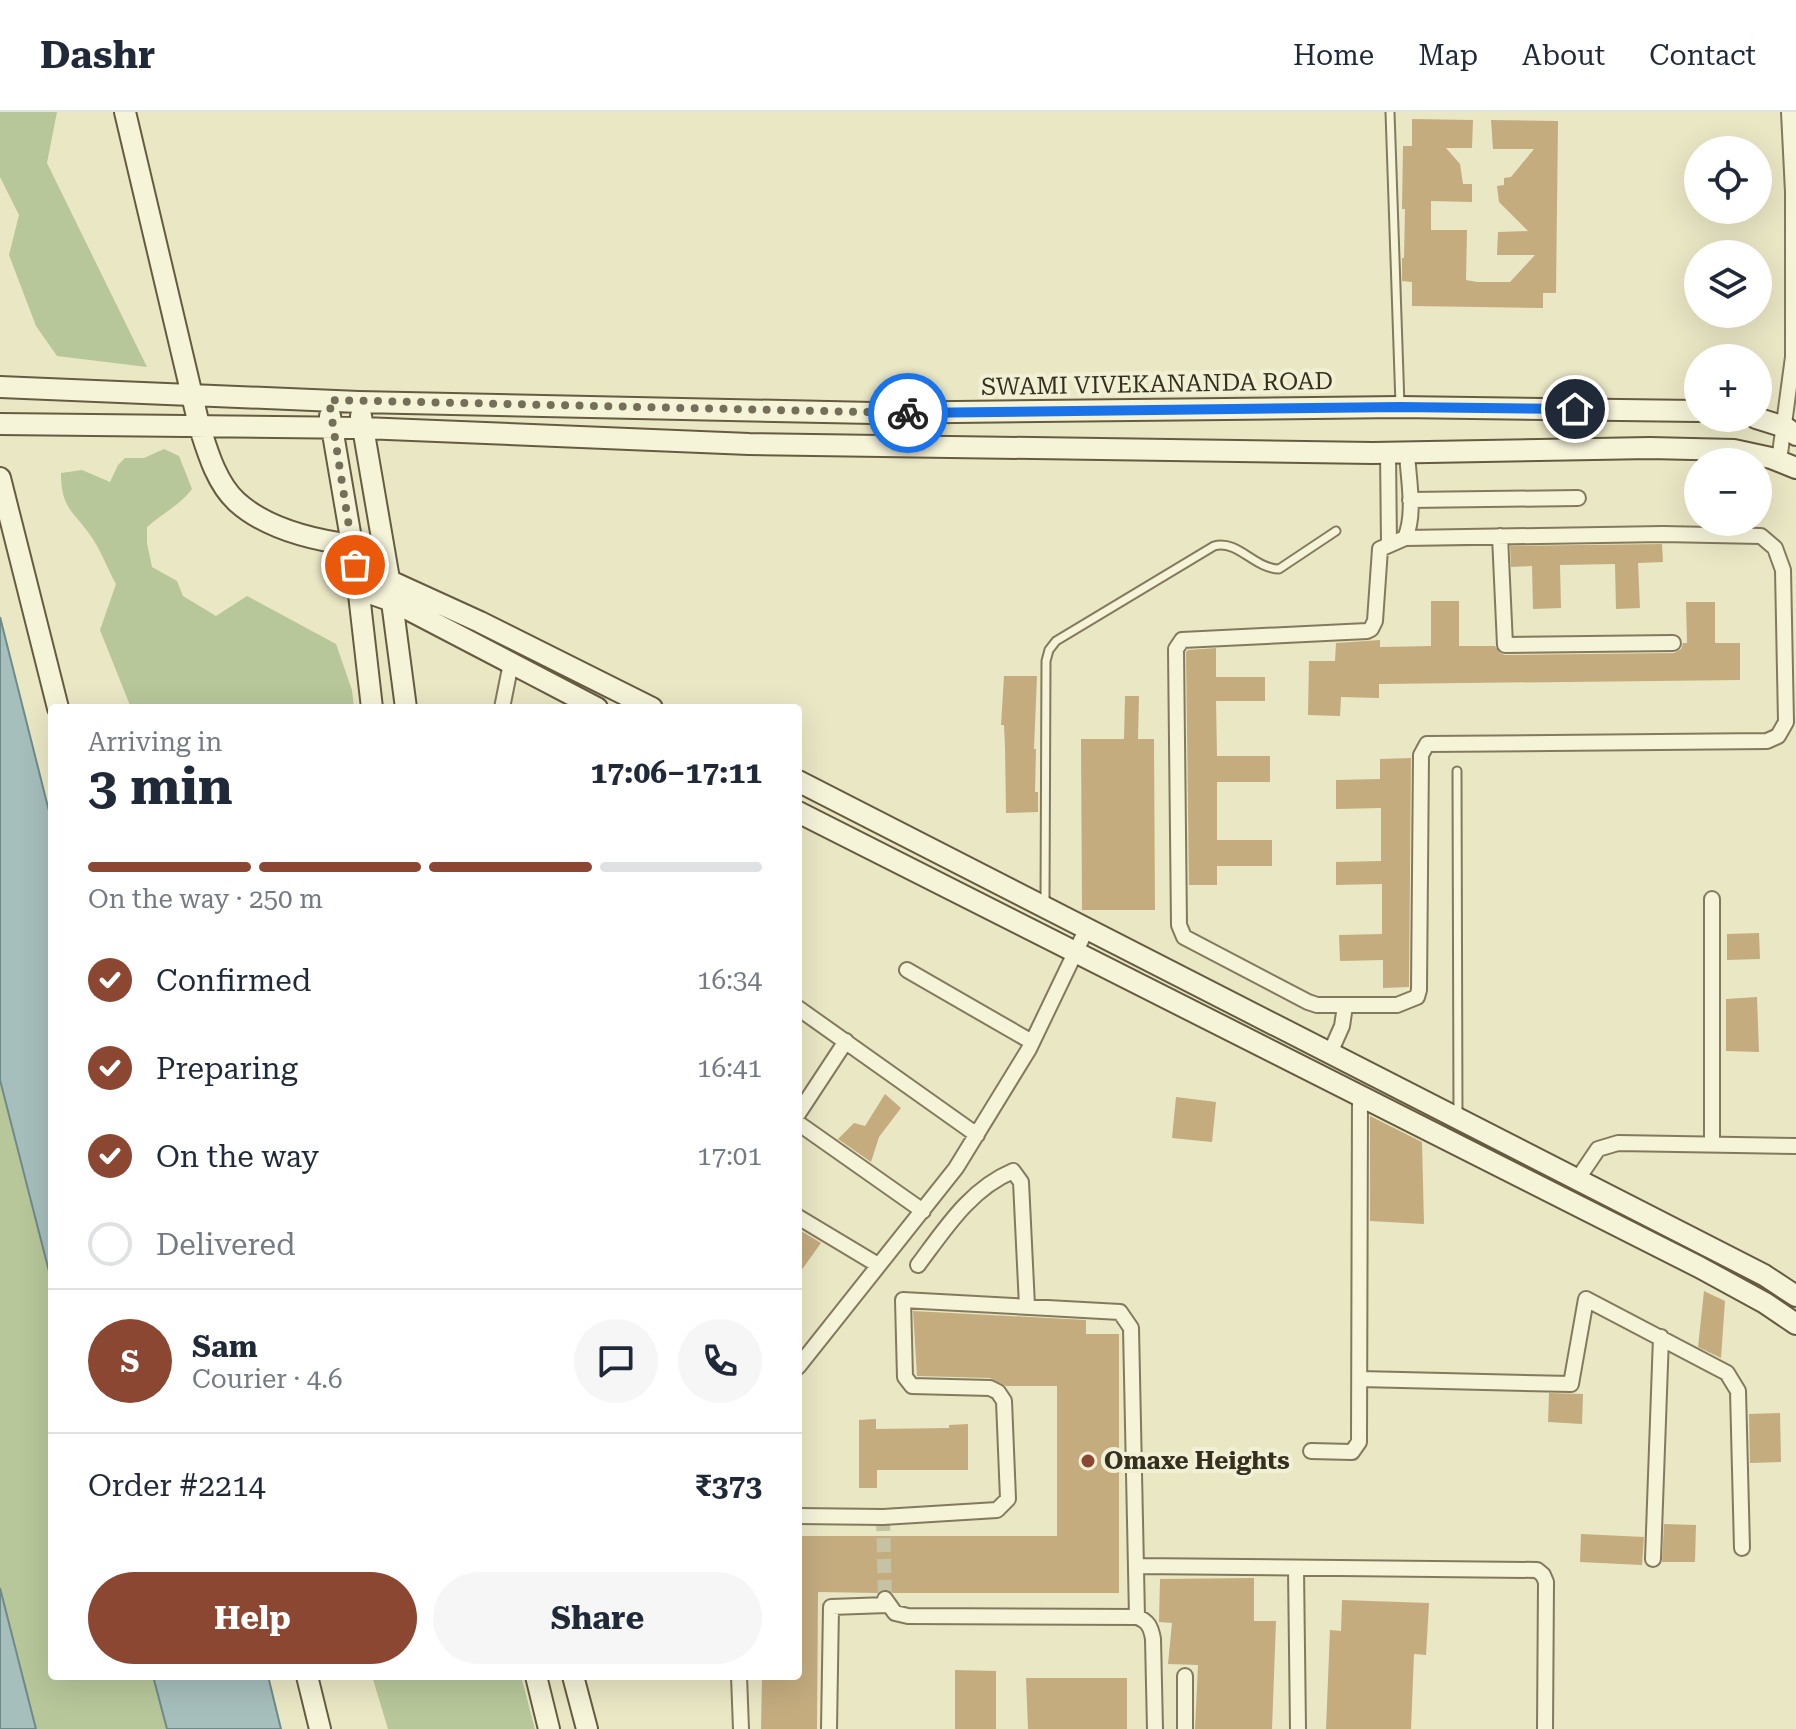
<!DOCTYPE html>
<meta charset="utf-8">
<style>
body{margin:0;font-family:"Roboto Serif",serif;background:#f6f6f7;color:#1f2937;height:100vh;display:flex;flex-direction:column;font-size:30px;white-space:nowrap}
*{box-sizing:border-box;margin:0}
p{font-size:26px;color:#747a83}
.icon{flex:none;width:44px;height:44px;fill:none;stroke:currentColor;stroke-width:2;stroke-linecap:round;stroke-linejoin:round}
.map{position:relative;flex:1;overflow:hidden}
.sheet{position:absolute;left:48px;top:592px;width:754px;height:976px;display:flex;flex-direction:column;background:#fff;border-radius:8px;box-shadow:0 8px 32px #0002}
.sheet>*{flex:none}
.fabs{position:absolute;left:1684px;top:24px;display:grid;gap:16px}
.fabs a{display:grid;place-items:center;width:88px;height:88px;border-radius:50%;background:#fff;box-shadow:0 8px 32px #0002;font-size:40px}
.pin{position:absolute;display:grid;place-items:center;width:68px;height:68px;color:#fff;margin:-34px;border:4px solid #fff;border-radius:50%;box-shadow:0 2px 8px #0007}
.courier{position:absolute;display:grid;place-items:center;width:80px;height:80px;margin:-40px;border:6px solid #1a73e8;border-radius:50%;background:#fff;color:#222;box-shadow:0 2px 10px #0007}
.overview em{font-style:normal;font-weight:700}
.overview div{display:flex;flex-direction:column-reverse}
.overview{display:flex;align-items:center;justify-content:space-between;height:136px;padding:0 40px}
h1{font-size:52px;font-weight:700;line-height:60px}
.bar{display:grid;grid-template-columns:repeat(4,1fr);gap:12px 8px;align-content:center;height:96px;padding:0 40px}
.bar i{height:10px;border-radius:6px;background:#e0e1e3}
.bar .on{background:#8c4733}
.bar p{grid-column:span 4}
.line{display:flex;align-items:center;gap:20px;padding:0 40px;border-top:2px solid #e0e1e3}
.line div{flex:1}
.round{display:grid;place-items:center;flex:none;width:84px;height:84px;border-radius:42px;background:#f6f6f7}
ol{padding:0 40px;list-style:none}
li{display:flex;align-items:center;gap:24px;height:88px}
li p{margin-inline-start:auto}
li .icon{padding:8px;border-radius:50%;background:#8c4733;color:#fff;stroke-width:4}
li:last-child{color:#747a83}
li i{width:44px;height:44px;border:4px solid #e0e1e3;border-radius:50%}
.primary-button{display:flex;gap:16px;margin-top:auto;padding:16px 40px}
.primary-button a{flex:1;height:92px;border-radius:48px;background:#8c4733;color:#fff;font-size:32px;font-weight:700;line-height:92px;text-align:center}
.primary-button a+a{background:#f6f6f7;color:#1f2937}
header{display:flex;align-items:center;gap:48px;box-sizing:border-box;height:112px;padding:0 40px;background:#fff;border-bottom:2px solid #e0e1e3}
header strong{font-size:38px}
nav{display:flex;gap:44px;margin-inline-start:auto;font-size:28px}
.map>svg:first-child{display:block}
.green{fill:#b7c79a}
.water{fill:#a6bebc;stroke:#6e8b8a;stroke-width:2}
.building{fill:#c4ac7f}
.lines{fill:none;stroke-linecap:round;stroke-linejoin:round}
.street-tunnel{stroke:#c6c2a4;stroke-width:14;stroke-dasharray:14 7;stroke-linecap:butt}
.lane-casing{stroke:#837a5d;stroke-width:11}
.street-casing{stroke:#837a5d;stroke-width:18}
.secondary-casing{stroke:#655b40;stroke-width:24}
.lane{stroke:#f5f3d8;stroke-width:7}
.street{stroke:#f5f3d8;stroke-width:14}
.secondary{stroke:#f5f3d8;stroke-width:20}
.done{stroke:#746f59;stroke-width:8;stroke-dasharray:0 14.4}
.route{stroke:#1a73e8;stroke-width:10}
.poi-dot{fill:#8c4733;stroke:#f2f0d4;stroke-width:3}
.labels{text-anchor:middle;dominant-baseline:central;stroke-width:8;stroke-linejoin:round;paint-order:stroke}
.street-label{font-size:24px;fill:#352f1f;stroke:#f2f0d4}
.poi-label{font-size:24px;font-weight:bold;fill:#352f1f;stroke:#f2f0d4;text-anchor:start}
</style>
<header>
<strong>Dashr</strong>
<nav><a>Home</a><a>Map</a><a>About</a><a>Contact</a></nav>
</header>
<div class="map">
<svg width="1796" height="1617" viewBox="0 0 1796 1617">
<rect width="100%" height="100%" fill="#eae7c5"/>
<path class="green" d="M0 0H57L47 51 147 255 57 244 36 214 9 143 19 103 0 65Z
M164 337 179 344 192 377C182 391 161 403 147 415V431L152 455 177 469 183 484 216 504 247 484 336 532 352 578 354 596H131L100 518 116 472C108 458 102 441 93 427 75 400 61 398 61 361L82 358 110 370 118 353 125 346H144Z
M0 969 52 1171V1564H153L167 1617H36L0 1476Z
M372 1564H521L535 1617H388Z"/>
<path class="water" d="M0 505 52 711V1171L0 968Z
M0 1476 36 1617H0Z
M153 1564H268L281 1617H167Z"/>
<path class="building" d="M1412 7 1473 8 1472 36H1446L1460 52 1463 72H1472V90L1431 89V118H1467L1466 168 1477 170H1510L1535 143H1497L1498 120 1528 119 1499 90 1497 74 1504 73V66L1511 65 1534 37H1493L1491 8 1558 9 1556 181H1543V196L1412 194V170L1402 169V146H1404L1405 97H1402L1403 34H1412Z
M1662 432 1663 450 1638 451 1640 496 1616 497 1615 452 1560 453 1561 496 1533 497 1532 454 1511 455 1510 434Z
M1431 489H1459V534H1495L1500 541 1505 543 1674 541 1681 537 1683 531H1687L1686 490H1715V531H1740V568L1379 572V586L1341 585 1340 604 1308 603 1309 549H1335L1336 531 1380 528V535L1431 534Z
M1216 536V565H1265V589H1216L1217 644H1270V670H1217V728H1272V754H1217V773H1189L1186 540 1188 538Z
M1004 564H1037L1034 637H1036L1035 680H1038V700L1006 701 1005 635 1004 613H1001Z
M1125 584H1139L1138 627H1154L1155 798H1082L1081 627H1124Z
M1411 646 1409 875 1383 876V848L1340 849 1339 823 1382 822V772L1336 773V750L1381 749V696L1336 697V668L1380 667V647Z
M1759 821 1760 847 1727 848V822Z
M1757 885 1759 940 1726 939V887Z
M885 982 901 996 879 1025 871 1050 838 1027 854 1011 865 1014Z
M1176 985 1216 990 1212 1030 1172 1026Z
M1370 1004 1422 1030 1424 1112 1370 1109Z
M798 1117 821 1131 798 1163Z
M1704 1179 1725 1189 1721 1246 1698 1235Z
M913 1199 1086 1208V1222H1119V1481H893L885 1477 878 1481 818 1480 817 1617H761L762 1564H798V1424H1057V1274H1006L990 1266 917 1264Z
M1549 1281 1583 1282 1582 1312 1548 1310Z
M1780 1301 1781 1350 1750 1351 1749 1302Z
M876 1307V1317L949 1316V1313L968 1312V1358H877V1376H859V1308Z
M1664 1412 1696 1413 1695 1450H1662Z
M1581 1422 1644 1425 1642 1453 1580 1450Z
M1254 1466V1509H1276L1272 1617H1195L1198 1553 1168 1552 1172 1511 1159 1510 1160 1467Z
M1342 1488 1429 1491 1426 1543 1414 1542 1411 1617H1326L1330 1518 1341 1519Z
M955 1558 996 1559V1617H955Z
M1026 1566H1127V1617H1028Z"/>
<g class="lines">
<path class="street-tunnel" d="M883 1405 885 1487"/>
<g class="lane-casing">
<path id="lane" d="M1390 0 1400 293
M1457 659 1458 1005
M1045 792 1046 549 1049 538 1056 529 1214 434C1237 427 1255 457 1279 457L1336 419"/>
</g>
<g class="street-casing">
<path id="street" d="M1388 341 1389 432
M1779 349 1793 245V80L1789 0
M1410 388 1578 386
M1663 422 1761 424 1775 436 1783 458 1786 610 1778 624 1767 629 1427 632 1421 643 1419 878 1417 885 1397 893H1317L1308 890 1184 825 1179 813 1176 537 1182 528 1367 519 1371 517 1375 509 1380 437 1405 426Z
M1500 424 1505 533 1673 531
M1405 426C1416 402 1408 366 1407 340
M502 596 511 551
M907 858 1032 930
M798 896 977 1023
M1330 941 1342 914 1345 894
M798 1002 846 929
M798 1011 923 1099
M1712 1033V787
M1577 1068 1598 1037 1618 1031 1796 1034
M798 1105 878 1153
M918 1153C945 1117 970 1077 1013 1059L1021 1070 1027 1194
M798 1255 956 1056 1029 937 1087 816
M1360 1267 1571 1272 1586 1187 1727 1261 1738 1279 1742 1436
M1311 1339 1352 1340 1359 1330 1360 982
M798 1404 883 1405 997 1398 1008 1387 1004 1289 998 1280 990 1276 912 1274 905 1265 903 1188 1120 1200 1131 1216 1137 1505
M1653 1447 1661 1225
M1136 1454 1537 1458 1543 1463 1546 1470 1545 1617
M1296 1457 1298 1617
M885 1487 895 1501 908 1504 1137 1505C1148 1509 1151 1515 1153 1527L1155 1617
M739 1564 741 1617
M1185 1564V1617
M829 1617 831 1495 887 1493"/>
</g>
<g class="secondary-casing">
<path id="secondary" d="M125 0 199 313C207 338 216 371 237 390 267 417 314 428 352 433
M0 275 359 290 873 301 1400 295 1698 299
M330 304 356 456 372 596
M361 304 389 467 406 596
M1756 306 1785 315 1796 323
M0 312 363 316 749 332 1373 341 1650 336 1734 338 1771 346 1796 356
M0 366 58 596
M355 453 480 510 652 596
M358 477 392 489 597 596
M798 669 1764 1163 1796 1184
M798 700 1699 1155 1765 1191 1796 1212
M307 1564 320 1617
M536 1564 549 1617
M573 1564 587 1617"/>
</g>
<use href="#lane" class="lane"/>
<use href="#street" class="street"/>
<use href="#secondary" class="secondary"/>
</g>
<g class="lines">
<path class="done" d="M355 453 329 288 908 301"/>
<path class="route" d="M908 301 1400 295 1575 297"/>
</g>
<circle class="poi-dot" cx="1088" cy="1349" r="8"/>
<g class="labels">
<g class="street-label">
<text transform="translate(1157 272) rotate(-1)">SWAMI VIVEKANANDA ROAD</text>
</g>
<g class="poi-label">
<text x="1104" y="1349">Omaxe Heights</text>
</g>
</g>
</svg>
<div class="fabs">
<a><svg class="icon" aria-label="locate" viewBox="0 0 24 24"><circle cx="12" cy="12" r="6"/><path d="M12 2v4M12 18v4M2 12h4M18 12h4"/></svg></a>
<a><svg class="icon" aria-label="layers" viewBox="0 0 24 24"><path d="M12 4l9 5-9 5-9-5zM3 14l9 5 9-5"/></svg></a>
<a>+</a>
<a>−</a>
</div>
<div class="pin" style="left:355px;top:453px;background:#ea580c"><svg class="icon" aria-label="bag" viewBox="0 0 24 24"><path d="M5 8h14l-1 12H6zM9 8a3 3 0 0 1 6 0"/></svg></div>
<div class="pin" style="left:1575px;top:297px;background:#1f2937"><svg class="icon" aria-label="home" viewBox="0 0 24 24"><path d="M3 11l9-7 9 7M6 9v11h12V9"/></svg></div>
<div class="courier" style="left:908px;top:301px"><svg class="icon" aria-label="bike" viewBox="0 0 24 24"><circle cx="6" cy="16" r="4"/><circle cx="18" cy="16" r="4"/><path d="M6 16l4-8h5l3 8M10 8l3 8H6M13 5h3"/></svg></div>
<section class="sheet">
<div class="overview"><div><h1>3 min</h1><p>Arriving in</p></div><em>17:06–17:11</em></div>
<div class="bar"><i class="on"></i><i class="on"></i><i class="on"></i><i></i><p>On the way · 250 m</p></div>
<ol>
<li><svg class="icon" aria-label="check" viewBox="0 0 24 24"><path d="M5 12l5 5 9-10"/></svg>Confirmed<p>16:34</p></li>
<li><svg class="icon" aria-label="check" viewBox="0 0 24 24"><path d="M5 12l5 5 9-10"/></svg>Preparing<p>16:41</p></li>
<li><svg class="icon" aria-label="check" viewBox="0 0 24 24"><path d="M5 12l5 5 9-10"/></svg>On the way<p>17:01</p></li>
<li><i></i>Delivered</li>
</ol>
<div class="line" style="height:144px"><b class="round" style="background:#8c4733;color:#fff">S</b><div><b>Sam</b><p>Courier · 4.6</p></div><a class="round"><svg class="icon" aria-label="chat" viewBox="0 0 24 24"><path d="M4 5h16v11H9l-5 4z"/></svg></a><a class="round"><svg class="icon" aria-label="phone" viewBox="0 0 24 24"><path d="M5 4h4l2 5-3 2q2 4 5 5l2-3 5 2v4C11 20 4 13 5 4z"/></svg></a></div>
<div class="line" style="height:104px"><div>Order #2214</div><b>₹373</b></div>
<div class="primary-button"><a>Help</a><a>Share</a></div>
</section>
</div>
